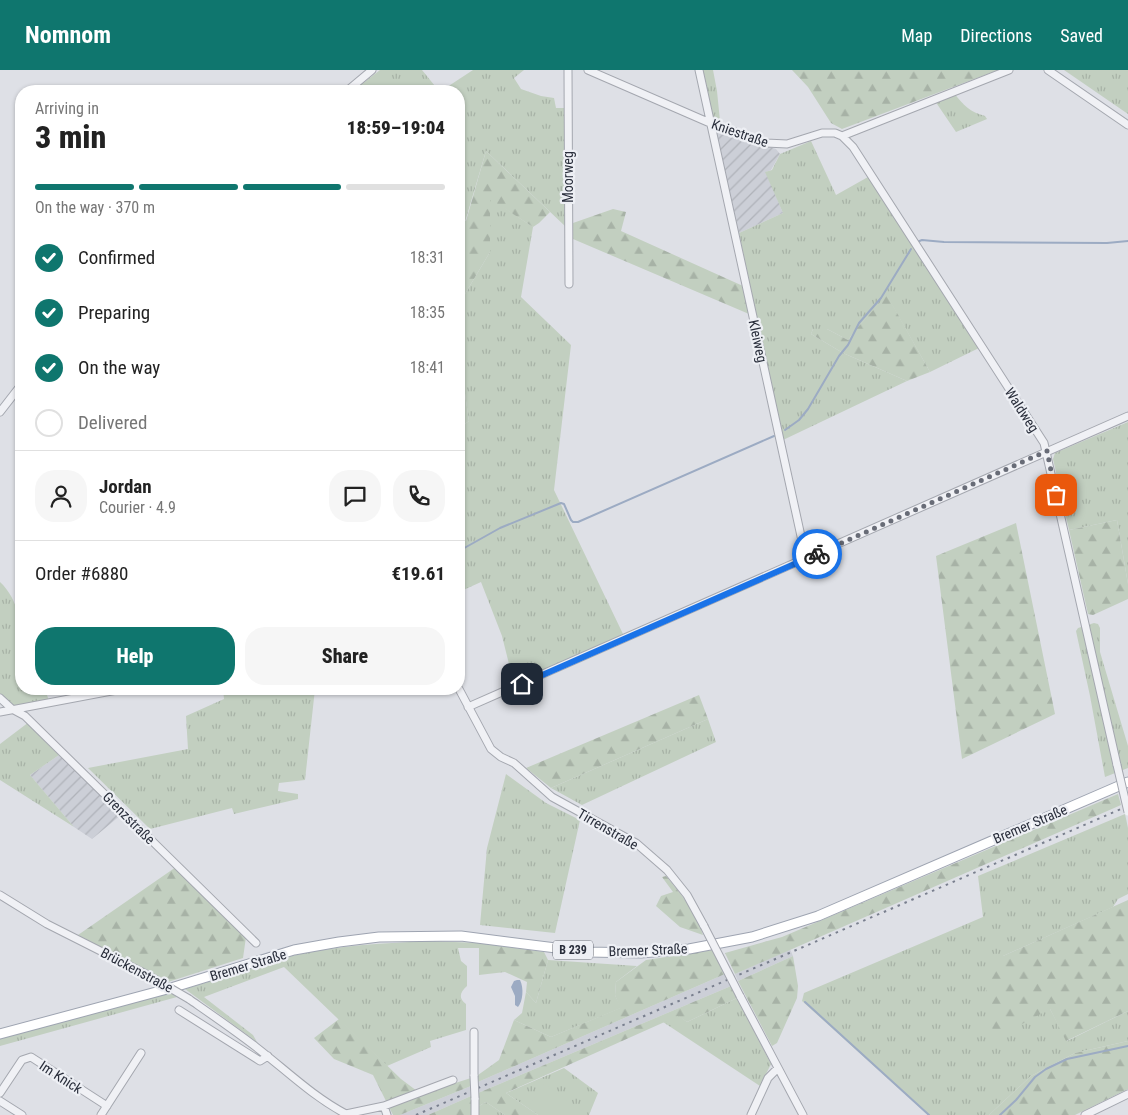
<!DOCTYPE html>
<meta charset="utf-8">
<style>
body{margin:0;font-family:"Roboto Condensed",sans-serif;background:#f6f6f6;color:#222;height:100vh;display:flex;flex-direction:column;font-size:19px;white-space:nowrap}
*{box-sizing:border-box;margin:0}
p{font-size:16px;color:#767676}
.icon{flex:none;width:28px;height:28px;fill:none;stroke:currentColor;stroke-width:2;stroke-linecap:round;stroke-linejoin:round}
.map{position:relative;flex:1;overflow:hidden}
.details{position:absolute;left:15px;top:15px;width:450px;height:610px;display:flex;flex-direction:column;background:#fff;border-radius:20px;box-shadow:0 1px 4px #0004}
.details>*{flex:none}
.pin{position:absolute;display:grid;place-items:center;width:42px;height:42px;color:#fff;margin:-21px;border-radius:10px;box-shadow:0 2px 8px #0006}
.courier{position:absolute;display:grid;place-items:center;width:50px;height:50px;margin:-25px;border:4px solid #1a73e8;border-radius:50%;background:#fff;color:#222;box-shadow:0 1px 6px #0007}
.head em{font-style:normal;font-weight:800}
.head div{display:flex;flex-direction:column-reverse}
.head{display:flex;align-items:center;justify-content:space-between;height:85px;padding:0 20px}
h1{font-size:32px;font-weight:800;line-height:38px}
.bar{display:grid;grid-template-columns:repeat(4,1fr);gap:8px 5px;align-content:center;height:60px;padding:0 20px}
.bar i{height:6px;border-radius:4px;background:#e0e0e0}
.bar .current{background:#0f766e}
.bar p{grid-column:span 4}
.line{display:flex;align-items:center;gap:12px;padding:0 20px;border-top:1px solid #e0e0e0}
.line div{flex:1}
.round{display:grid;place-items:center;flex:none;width:52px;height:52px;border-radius:20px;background:#f6f6f6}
ol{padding:0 20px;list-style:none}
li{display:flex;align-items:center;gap:15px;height:55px}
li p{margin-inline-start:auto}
li .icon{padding:5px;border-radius:50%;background:#0f766e;color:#fff;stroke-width:4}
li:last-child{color:#767676}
li i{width:28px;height:28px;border:2px solid #e0e0e0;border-radius:50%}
.action{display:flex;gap:10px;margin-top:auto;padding:10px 20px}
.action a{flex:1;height:58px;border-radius:20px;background:#0f766e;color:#fff;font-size:20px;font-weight:800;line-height:58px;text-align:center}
.action a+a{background:#f6f6f6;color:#222}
header{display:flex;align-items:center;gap:30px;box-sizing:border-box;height:70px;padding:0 25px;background:#0f766e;color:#fff}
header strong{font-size:24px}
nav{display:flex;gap:28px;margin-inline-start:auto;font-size:18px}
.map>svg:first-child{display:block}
.built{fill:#cccfd7}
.industrial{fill:url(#industrial-furrows)}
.grass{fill:url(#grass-tufts)}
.forest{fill:url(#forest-firs)}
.pitch{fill:#c2cfc0}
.water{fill:#9cabc3}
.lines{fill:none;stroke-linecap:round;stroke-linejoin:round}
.stream{stroke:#9cabc3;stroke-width:2}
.minor-casing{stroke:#a4a7af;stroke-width:9}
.major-casing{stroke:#9ea4b1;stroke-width:11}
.minor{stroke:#f0f1f5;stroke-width:7}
.major{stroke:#fff;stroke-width:9}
.rail{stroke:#797f8e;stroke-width:2;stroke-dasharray:2.5 5;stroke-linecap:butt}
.minor-bridge-casing{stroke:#a4a7af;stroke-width:9;stroke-linecap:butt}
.minor-bridge{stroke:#f0f1f5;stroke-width:7}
.done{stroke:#686c77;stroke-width:5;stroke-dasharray:0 9}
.route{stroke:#1a73e8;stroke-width:6}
.labels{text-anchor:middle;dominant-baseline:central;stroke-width:4.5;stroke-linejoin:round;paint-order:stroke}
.shield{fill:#edeff4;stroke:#646872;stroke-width:1}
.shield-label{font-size:12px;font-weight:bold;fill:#292e3b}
.street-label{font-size:14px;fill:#292e3b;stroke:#edeff4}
</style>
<header>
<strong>Nomnom</strong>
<nav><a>Map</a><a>Directions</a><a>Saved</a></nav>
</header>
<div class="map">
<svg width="1128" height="1045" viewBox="0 0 1128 1045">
<defs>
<pattern id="industrial-furrows" width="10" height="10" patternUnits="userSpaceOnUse" patternTransform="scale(1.25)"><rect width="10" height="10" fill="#cccfd7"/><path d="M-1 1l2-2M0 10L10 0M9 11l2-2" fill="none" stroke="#afb2b9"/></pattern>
<pattern id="grass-tufts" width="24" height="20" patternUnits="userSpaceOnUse" patternTransform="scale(1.25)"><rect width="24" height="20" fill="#c2cfc0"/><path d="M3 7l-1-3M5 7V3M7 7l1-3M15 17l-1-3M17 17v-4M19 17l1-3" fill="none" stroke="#a7b2a6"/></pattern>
<pattern id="forest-firs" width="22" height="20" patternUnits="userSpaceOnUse" patternTransform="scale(1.25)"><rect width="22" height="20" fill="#c2cfc0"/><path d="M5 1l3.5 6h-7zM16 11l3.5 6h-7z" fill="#a7b2a6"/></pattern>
</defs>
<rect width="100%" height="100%" fill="#dee0e6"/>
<path class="built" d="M790 879 793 886 738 911 735 904Z
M725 904 731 916 478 1023V1012Z
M471 1016V1026L428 1045H400Z"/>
<path class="industrial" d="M721 60 776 79 780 84 771 100 766 102 783 143 739 163 717 68V63Z
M62 683 121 745 92 769 74 757 30 705Z"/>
<path class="grass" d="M380 0H422L439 21H353Z
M473 0H524L514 8 521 19 541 26 554 28 556 38H567L566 157 486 81 465 152 459 148V21H441Z
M703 0H713L717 21 720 51 713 46Z
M1064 0H1128V44Z
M954 23C963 35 970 42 985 46L987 49 956 62 935 31Z
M811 71 836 125 868 107 979 278 930 302 887 226 857 258 848 270 827 259H813L811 264 843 283 907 311 783 370 739 163 783 143 765 102 772 100 780 84Z
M490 128 533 157 521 227 571 275 554 420 623 564 514 614 502 566 481 512 459 522V358L469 351 459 283V240L462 229 490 182Z
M1128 352V514L1117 450 1069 460 1053 389 1055 383Z
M0 512C28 538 21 584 21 619H45L49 631 13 637 0 625Z
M1094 553 1098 554 1100 558V582L1128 676V698L1105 707 1090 626 1076 561 1078 558Z
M223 619H315L305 710 279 713 278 721 298 724V729L234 744 232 738 150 759 88 698 188 679 186 646 224 629Z
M708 649 716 672 582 735 551 718Z
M29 652 62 683 30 705 74 757 0 710V674Z
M506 704 546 733 580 750 555 863 480 855 487 778Z
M1125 744 1128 758V824L1118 829 1113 837 1003 886 1050 939 1067 971 1128 941V971L1075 983 1031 1006 989 1045H928L802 931 804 923 983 847 978 806Z
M430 871 479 873V878H458L461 891 467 896V916C460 922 458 928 466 934V960L430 971 431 977 387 996 284 897 204 927 253 965 257 972 185 919C222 908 259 894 296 885 340 875 385 873 430 871Z
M548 890 637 896 616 912 615 925 621 938 551 967 514 950 522 943 526 922 536 933Z
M169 922 177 927 0 976V969Z
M737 928 771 994 760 1016 663 952 678 945 687 952Z
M564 998 598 1023 589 1045H538L506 1023Z
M486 1032 505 1045H479V1036Z"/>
<path class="forest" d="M792 0H998L842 59 831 53 808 17Z
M486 81 550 142 539 153 533 157 490 129V182L462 229 459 224V148L466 151Z
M613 139 626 142 621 161 743 216 749 244 573 169V153Z
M887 225 930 302 907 311 843 283 811 264 813 259H827L848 270 857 258Z
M459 283 469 351 459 358Z
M1117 450 1128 514V529L1093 545 1088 544 1069 460Z
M1016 453 1055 644 962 689 936 486Z
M699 625 708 649 551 718 526 698Z
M1118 724 1121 735 735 904 725 883 782 867Z
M176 797 246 867 243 888 168 912 78 865Z
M666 806C680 823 697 843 703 865L680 857 656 836 661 826 673 822 662 807Z
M1128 830V941L1066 971 1050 939 994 969 984 907 1003 886Z
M479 873 544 882 548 890 536 933 526 922 527 912 505 902 479 905Z
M713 880 725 904 478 1012V1005L499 990 514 950 551 967 620 938 615 925 616 912 646 890Z
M793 886 798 916 797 928 777 973 772 976 738 911Z
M731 916 737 928 687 952 678 946 506 1023 538 1045H505L486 1032 479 1036 478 1023Z
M339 949 401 1009 421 1024 471 1008V1016L400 1045H393L373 1005 334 989 314 968Z
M1128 971V1019L1075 1045H989L1031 1006 1075 983Z
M471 1026 472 1045H428Z"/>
<path class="pitch" d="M544 1014 585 1043 584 1045H540L528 1037Z"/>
<path class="water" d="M517 910H520C524 918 523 931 518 937L515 935V926L511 917 514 911Z"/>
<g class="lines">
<path class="stream" d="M917 172 922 170 944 172 1107 173 1128 171
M785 360 799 350 808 339 839 286 848 275 859 253 881 228 911 179
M459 481 500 458 561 433 564 434 571 450 573 452H578L774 366
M805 932 929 1045
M1000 1045 1016 1030 1035 1007 1046 999 1067 989 1128 976"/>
<g class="minor-casing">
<path id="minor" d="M568 0 569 214
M588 0 710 53 766 73 787 74 822 63H835L842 66 853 77 1044 373 1117 695
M699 0 806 489
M1048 0 1128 55
M347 21 372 0
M842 66 1009 0
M0 342 21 315
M459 619 491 679 501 687 514 693 552 727 636 773 667 800 687 825 704 856
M0 628 12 639 25 646 256 873
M468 637 1128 346
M0 642 122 619
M0 825 47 854 146 904
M740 926 803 1045
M189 929C212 945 234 960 256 977 286 1000 312 1026 346 1044L384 1036 387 1045
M179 940 260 991 268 986
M474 1006V962
M0 1023 22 990 31 987 107 1036
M475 1028V1045
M0 1031 22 1045
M384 1036 453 1010
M101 1045 141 983
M751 1045 768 1008 778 998
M1085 1045 1128 1024"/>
</g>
<g class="major-casing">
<path id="major" d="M0 964 171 918 294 880 339 872 379 867 461 866 588 882 641 883 689 879 752 867 818 846 1128 712"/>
</g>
<use href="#minor" class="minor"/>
<use href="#major" class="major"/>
<path class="rail" d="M416 1045 1128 736"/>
<g class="minor-bridge-casing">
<path id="minor-bridge" d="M1117 695 1128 742
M704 856 740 926
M146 904 189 929
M474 1006 475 1028"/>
</g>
<use href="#minor-bridge" class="minor-bridge"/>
</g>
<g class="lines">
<path class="done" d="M817 484 1047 381 1056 425"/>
<path class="route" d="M522 614 817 484"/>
</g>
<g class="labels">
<rect class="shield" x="553" y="870.5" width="40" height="19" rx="4"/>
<g class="shield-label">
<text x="573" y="880">B 239</text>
</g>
<g class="street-label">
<text transform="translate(740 63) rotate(19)">Kniestraße</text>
<text transform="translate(568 107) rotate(-90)">Moorweg</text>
<text transform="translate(758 271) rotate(78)">Kleiweg</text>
<text transform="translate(1022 340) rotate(57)">Waldweg</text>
<text transform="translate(129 748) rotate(45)">Grenzstraße</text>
<text transform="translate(1030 754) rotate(-23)">Bremer Straße</text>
<text transform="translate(608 759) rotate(30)">Tirrenstraße</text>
<text transform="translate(648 880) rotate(-2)">Bremer Straße</text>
<text transform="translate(248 895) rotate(-17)">Bremer Straße</text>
<text transform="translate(137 900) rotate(28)">Brückenstraße</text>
<text transform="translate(61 1007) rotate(33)">Im Knick</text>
</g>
</g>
</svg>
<div class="pin" style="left:1056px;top:425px;background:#ea580c"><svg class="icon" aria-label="bag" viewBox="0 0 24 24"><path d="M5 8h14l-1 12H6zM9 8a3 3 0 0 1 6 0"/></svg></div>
<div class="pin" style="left:522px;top:614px;background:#1f2937"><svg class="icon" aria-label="home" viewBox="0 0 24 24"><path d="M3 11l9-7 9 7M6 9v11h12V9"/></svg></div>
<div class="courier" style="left:817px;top:484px"><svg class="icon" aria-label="bike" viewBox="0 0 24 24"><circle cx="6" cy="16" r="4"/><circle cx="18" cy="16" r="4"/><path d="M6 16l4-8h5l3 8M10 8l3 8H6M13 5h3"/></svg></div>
<section class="details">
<div class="head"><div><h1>3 min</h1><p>Arriving in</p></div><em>18:59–19:04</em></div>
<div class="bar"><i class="current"></i><i class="current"></i><i class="current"></i><i></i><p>On the way · 370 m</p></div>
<ol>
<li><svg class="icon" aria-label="check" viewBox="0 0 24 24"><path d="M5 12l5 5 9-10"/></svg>Confirmed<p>18:31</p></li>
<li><svg class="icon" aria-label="check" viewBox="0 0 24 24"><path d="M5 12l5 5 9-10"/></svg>Preparing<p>18:35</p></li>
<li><svg class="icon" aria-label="check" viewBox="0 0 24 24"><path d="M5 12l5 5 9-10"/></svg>On the way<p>18:41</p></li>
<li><i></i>Delivered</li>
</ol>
<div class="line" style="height:90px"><a class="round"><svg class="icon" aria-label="person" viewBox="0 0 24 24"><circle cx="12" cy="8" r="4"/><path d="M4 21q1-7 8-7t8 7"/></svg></a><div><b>Jordan</b><p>Courier · 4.9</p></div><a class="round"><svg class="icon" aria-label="chat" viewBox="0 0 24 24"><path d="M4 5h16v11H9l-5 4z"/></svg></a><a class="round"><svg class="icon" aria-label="phone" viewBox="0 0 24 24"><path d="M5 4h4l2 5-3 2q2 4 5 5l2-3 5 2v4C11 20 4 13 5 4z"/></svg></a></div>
<div class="line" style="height:65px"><div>Order #6880</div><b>€19.61</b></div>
<div class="action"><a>Help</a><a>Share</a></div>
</section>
</div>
